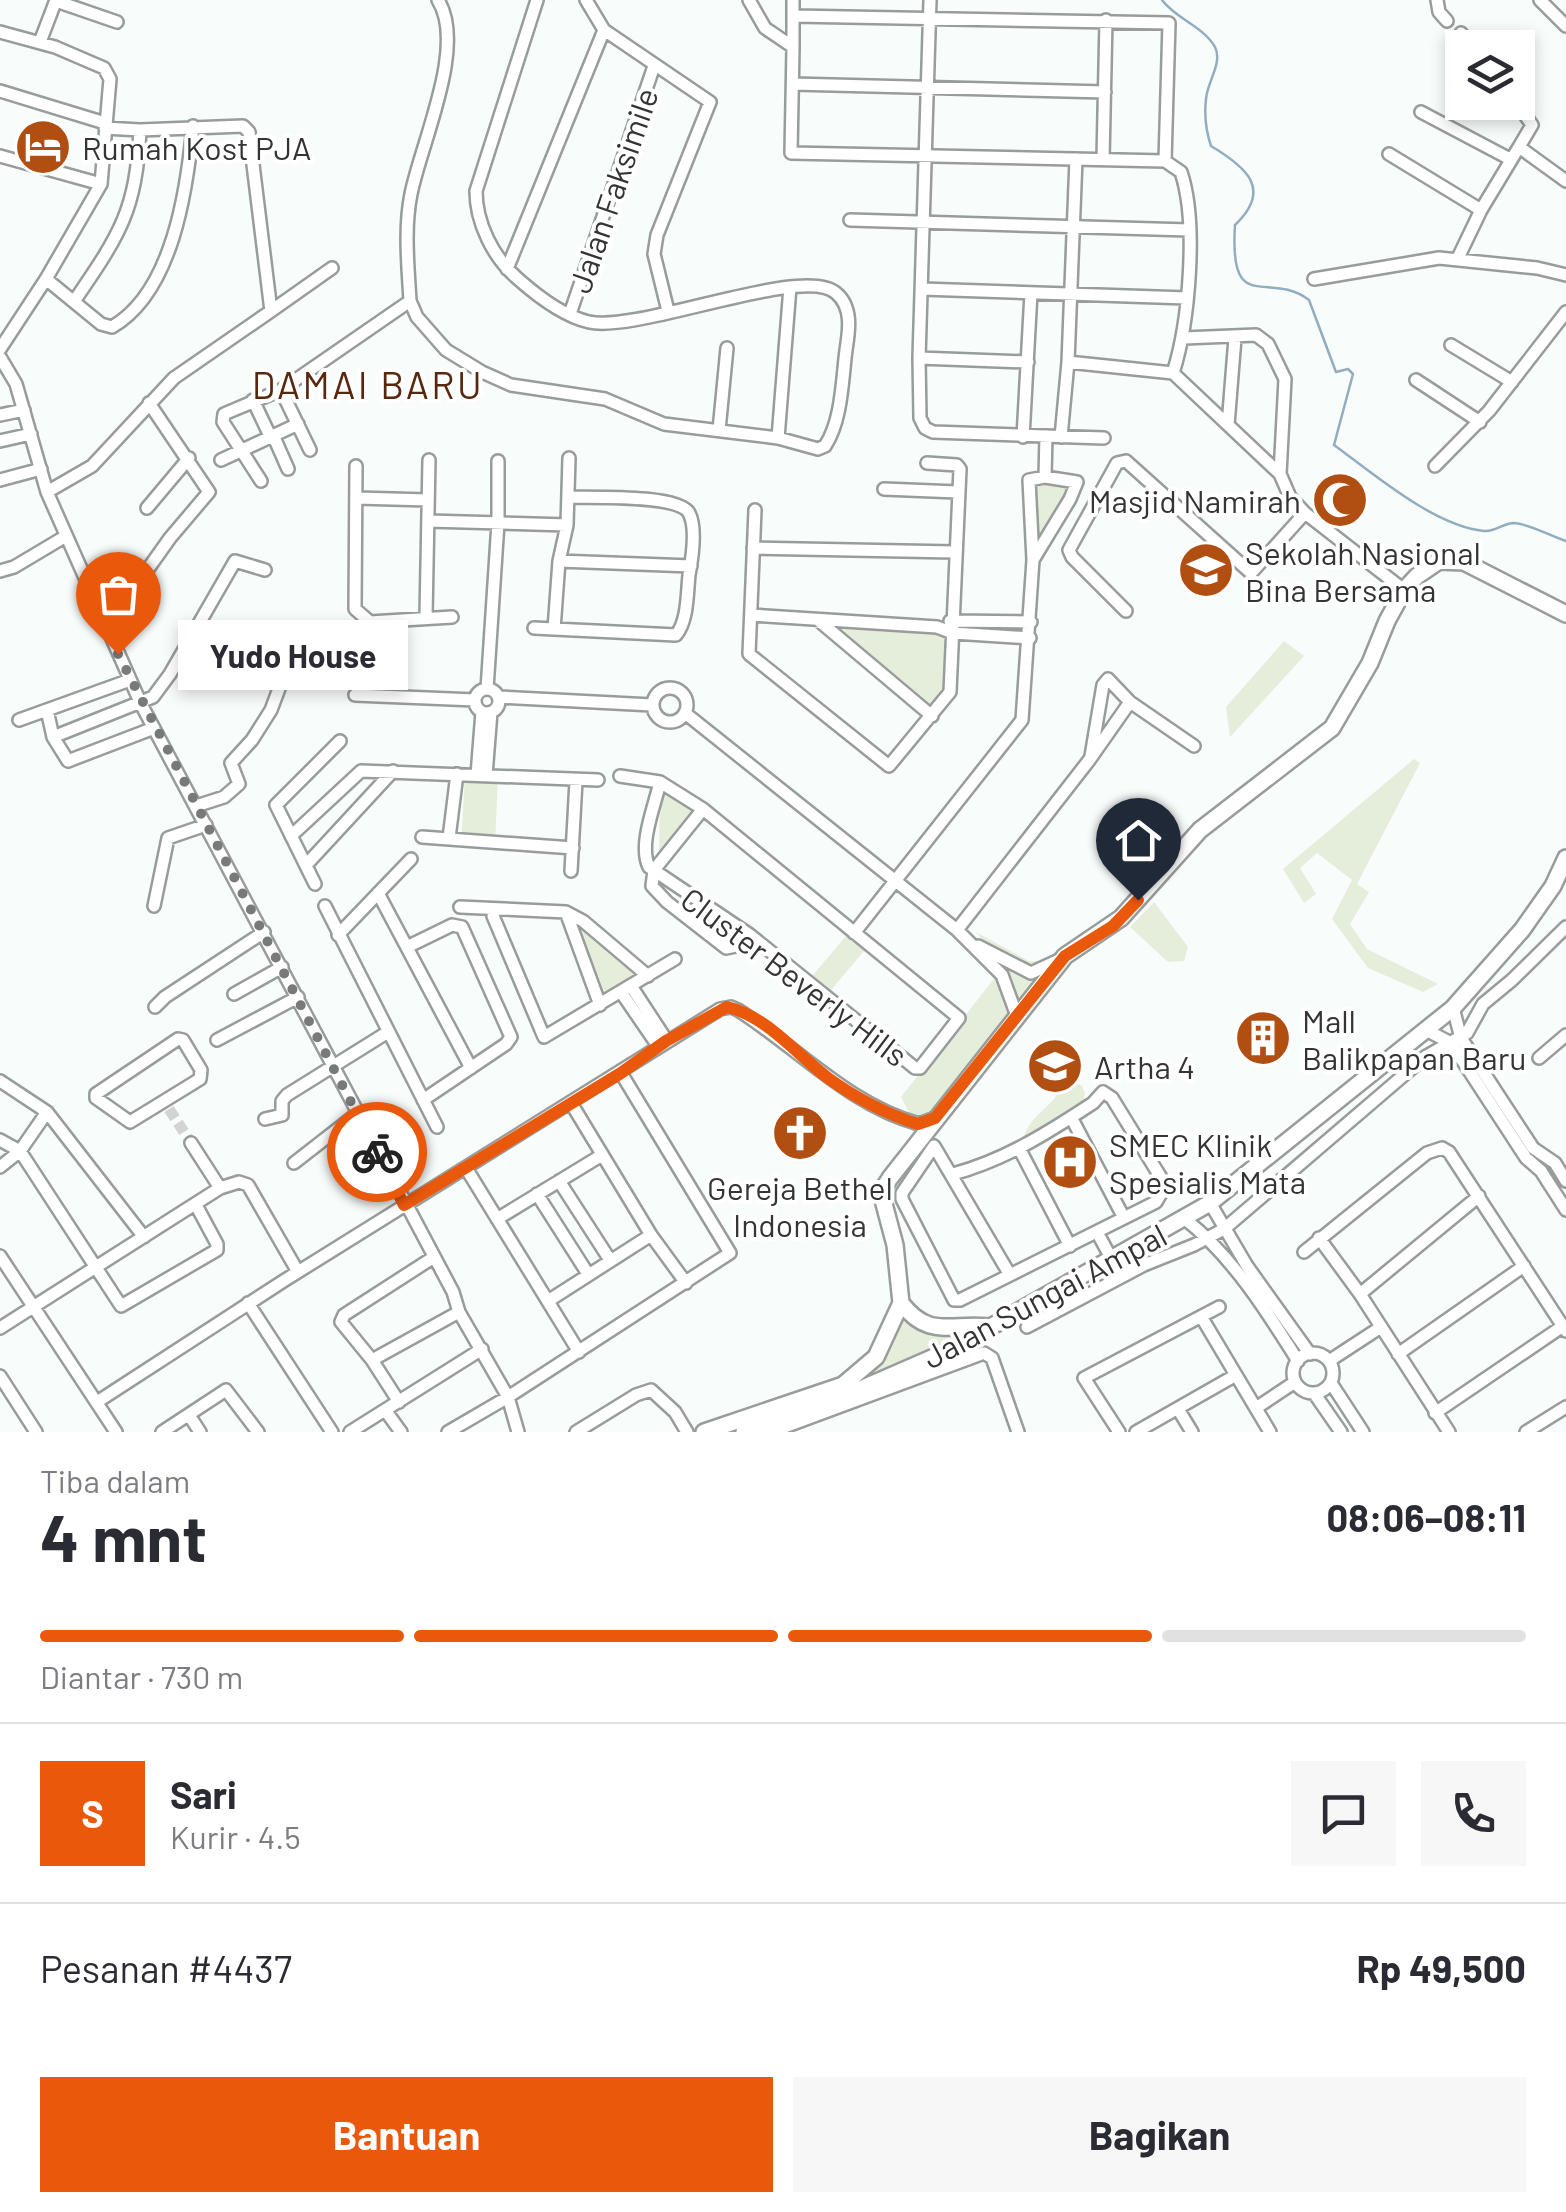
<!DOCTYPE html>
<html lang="id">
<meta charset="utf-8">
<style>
body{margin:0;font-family:Barlow,sans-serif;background:#f7f7f7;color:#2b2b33;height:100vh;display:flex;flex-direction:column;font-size:38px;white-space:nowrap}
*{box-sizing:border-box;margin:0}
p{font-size:32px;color:#7c7c81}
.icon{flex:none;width:55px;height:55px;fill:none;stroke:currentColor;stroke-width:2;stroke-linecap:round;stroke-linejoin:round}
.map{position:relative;height:1432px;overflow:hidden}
.side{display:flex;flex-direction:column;background:#fff;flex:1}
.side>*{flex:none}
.buttons{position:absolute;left:1445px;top:30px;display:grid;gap:20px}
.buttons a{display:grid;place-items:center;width:90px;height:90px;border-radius:0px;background:#fff;box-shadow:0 5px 15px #0003;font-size:50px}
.pin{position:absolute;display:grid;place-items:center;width:85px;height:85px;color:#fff;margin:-102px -42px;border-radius:50% 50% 50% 0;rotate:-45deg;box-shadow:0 0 10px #0007}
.pin .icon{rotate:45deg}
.courier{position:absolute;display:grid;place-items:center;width:100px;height:100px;margin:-50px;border:8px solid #ea580c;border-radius:50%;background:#fff;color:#222;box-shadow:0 2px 12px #0007}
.bubble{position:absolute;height:70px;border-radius:0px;background:#fff;box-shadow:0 5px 15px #0003;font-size:32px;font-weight:700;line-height:70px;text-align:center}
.headline em{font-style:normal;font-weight:700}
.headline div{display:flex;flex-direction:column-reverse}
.headline{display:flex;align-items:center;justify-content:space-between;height:170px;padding:0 40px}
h1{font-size:65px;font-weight:700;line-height:75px}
.bar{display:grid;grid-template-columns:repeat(4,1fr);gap:15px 10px;align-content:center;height:120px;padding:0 40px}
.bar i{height:12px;border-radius:8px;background:#e1e1e2}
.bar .current{background:#ea580c}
.bar p{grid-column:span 4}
.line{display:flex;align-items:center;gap:25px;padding:0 40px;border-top:2px solid #e1e1e2}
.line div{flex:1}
.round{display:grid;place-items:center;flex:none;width:105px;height:105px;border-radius:0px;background:#f7f7f7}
.action{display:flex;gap:20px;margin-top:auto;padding:20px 40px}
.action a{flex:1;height:115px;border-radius:0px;background:#ea580c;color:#fff;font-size:40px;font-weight:700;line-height:115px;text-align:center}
.action a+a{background:#f7f7f7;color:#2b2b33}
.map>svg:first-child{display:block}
.park{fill:#e5eedb}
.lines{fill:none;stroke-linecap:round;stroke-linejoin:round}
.stream{stroke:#92adbf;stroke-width:2.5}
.minor-tunnel{stroke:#d1d4d3;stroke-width:11;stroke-dasharray:11 5.5;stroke-linecap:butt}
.minor-casing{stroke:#989c9b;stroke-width:16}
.secondary-casing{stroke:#989c9b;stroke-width:20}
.minor{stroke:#fff;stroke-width:11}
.secondary{stroke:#fff;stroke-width:15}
.done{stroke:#787a7a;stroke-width:10;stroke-dasharray:0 18}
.route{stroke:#ea580c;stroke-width:12}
.labels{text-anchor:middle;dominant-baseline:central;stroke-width:8;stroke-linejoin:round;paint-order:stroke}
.poi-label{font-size:32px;fill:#333434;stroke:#fff;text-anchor:start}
.street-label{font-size:32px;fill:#333434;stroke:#fff}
.quarter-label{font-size:38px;letter-spacing:2.5px;fill:#58280e;stroke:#fff}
</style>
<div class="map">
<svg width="1566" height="1432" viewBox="0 0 1566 1432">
<rect width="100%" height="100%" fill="#f8fcfb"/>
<path class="park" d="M1032 478 1076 484 1035 554Z
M818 620 953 625 950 692 932 716Z
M1284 641 1304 656 1230 737 1226 707Z
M1414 759 1420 763 1357 884 1369 892 1350 924 1367 949 1438 984 1423 992 1368 968 1332 919 1352 880 1317 853 1300 868 1316 894 1304 903 1283 869Z
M465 776H498L495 845 461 844Z
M660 782 703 809 659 862Z
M1154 902 1188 947 1184 961 1168 962 1130 927Z
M572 920 639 975 603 998Z
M851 930 869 945 826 996 808 981Z
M976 932 1029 961H1054L937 1115H910L901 1097 1004 966Z
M1070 1081 1082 1086 1085 1094 1083 1102C1065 1116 1045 1126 1026 1140L1023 1138C1029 1120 1043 1111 1054 1099 1061 1090 1059 1086 1070 1081Z
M901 1306 908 1314 981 1328 852 1382Z"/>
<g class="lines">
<path class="stream" d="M1162 0C1176 19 1203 26 1215 47 1223 63 1207 82 1206 99 1204 116 1206 131 1211 146 1246 167 1273 189 1235 225 1229 318 1268 269 1309 300L1336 372 1348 369 1353 374 1334 445C1374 474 1434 526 1484 531 1496 532 1503 523 1514 523 1530 524 1550 536 1566 541"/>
<path class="minor-tunnel" d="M169 1109 191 1143"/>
<g class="minor-casing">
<path id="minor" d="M438 0C467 46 421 143 411 194 404 228 408 266 410 301L417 317 446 350 482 372 511 385 605 399 664 424 778 438 818 449 825 446C842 420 842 381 846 350 849 331 853 307 836 293 804 264 639 333 589 322 563 316 536 295 517 278 493 257 476 223 476 191L537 0
M586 0 604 30 710 102 657 235 654 254 668 311
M749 0 765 28 793 47 791 153 1165 161 1181 172C1198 223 1189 323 1173 373L1068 362
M930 0 919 358 920 418 925 428 933 432 1104 438
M1437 0 1439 12 1447 21
M1540 0 1566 26
M56 1 117 22
M794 16 1169 23 1165 161
M0 32 55 47 104 68 110 79 101 184 46 279 0 349
M1461 33 1473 48
M40 42 56 0
M793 47V0
M793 84 1105 92
M0 91 105 123
M1516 102 1532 125 1519 147
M1421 112 1510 159
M105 128 140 130 243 126 249 132 271 311 332 268
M1389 154 1481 210
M0 156 101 184
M1103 159 1106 20
M850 220 1189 230
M1458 258 1481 210 1519 147 1566 181
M507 269 604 30
M46 279 101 324 112 327C173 292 187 189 193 126
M1314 279 1439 258 1537 268 1566 275
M922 289 1187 298
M75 300C120 234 136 211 140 130
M570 314 654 66
M1184 338 1256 335 1268 344 1285 379 1280 474
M1451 345 1512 382
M0 357 16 384 47 492 141 704 453 1292 459 1312 508 1397 518 1432
M919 358 1028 362
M1173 373 1280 474 1290 497 1305 513 1404 590
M1416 380 1480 422
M281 390 310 450
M253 400 270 436
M0 415 24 410
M1228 425 1235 338
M719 430 727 348
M273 435 288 469
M1023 437 1031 293
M1061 437 1068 362 1076 159
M778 438 790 287
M0 441 31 434
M221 460 298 424
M356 466 355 609 370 622 452 617
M1435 466 1489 411 1566 312
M1045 477 1046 436
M0 480 41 469
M261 481 223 422 224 414 281 390 410 301
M884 489 957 492
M47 492 92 466 174 378 271 311
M568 497C591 498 678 494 689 513 697 528 692 559 689 575 687 593 688 621 676 635L554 629 559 561 567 525 569 458
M357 498 428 500
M147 508 189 458
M755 510 749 654 889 766 950 692 960 469 957 465 927 463
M428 521 567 525
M753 548 954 552
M559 561 691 566
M0 571 14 567 66 536
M1126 611 1072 557 1069 550 1117 463 1126 461 1251 573 1305 513
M751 615 937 627 953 633 1030 638
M426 616 429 460
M818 620 932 716
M950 621 1031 622
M106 628 170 538 209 492 149 403
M534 628 554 629
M193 634 211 662
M653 705a17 17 0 1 1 34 0a17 17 0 1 1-34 0Z
M487 689 498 523V461
M475 701a12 12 0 1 1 24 0a12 12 0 1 1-24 0Z
M355 695 475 700
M498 697 652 705
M47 710 53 737 68 761 154 728
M685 713 957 930 1002 975 1017 1016
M19 720 130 680
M53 737 153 697 170 674 235 561 265 570
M1091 756 1103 685 1108 679 1130 702 1194 746
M477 775 482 712
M486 775 491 712
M620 776 660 782 703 809 959 1018 920 1068H915L750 935 649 867C638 845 655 805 660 782
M196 806 224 797 239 784 231 763 252 740 271 710 283 678
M703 809 654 870 652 886 667 902 726 948 736 946 750 935
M291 836 361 771 598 780
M422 837 573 848
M449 838 457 774
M307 864 393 771
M571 871 576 781
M315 884 276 805 340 741
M378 893 471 1068
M154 906 168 838 206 825
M325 906 437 1127
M460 907 566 912 583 921 648 976
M495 910 493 916 544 1037 675 959
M566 912 600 1005
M957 930 1090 759 1130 702
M854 933 1022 720 1033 560 1029 480 1045 477 1077 482 1070 499 1033 560
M338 935 411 859
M978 946 1031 973 1059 960
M407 947 452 925 462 927 511 1037 506 1044 423 1100
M631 986 667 1041
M621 992 658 1046
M234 994 282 967
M155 1007 165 997 264 932
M1453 1008 1461 1038 1533 1148 1555 1163 1566 1181
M1426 1030 1451 1043 1526 1158 1541 1171 1566 1210
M178 1039 183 1040 201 1070 200 1079 130 1122 96 1098V1094Z
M217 1040 298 997
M1539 1058 1566 1035
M0 1081 47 1112 144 1237
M571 1103 651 1235 686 1283
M1071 1117 1124 1218
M265 1119 282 1115V1101L287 1095 388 1032
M0 1140 20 1151 121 1306 217 1250V1244L196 1205
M191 1143 220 1188
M1019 1148 1070 1246
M294 1163 357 1114
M0 1167 20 1151 47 1112
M466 1168 579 1352
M953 1174C1005 1160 1049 1132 1093 1103L1103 1092 1112 1098 1163 1181V1190L1156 1202 960 1300H954L902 1199V1193L934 1146 1010 1275
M559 1181 610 1260
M537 1194 588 1274
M1210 1203 1247 1266 1310 1354
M497 1219 602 1155
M1185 1219C1232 1256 1266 1310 1298 1361
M1097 1232 1111 1258
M1319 1238 1360 1294 1449 1432
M1304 1252 1427 1153 1442 1148 1449 1152 1566 1331
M0 1256 116 1432
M1360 1294 1479 1196
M548 1301 651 1235
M248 1303 332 1432
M1202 1318 1270 1432
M1027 1327 1144 1265 1194 1245 1224 1229 1425 1057 1467 1033 1483 1004 1512 980 1566 927
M0 1328 220 1188 239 1182 248 1185 298 1272
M1293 1373a20 20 0 1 1 40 0a20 20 0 1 1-40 0Z
M1398 1354 1524 1266
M372 1360 459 1312
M1329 1361 1381 1327
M0 1376 36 1432
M1331 1383 1363 1432
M1314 1393 1341 1432
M97 1402 285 1280 720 1009 731 1007 738 1010C798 1048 849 1105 919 1124L935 1118
M399 1402 372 1360 341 1322 344 1315 434 1257
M1256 1408 1295 1382
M1178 1409 1192 1432
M385 1410 401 1432
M1435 1413 1563 1326
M189 1415 200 1432
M162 1432 226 1390 258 1432
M350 1432 482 1349
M448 1432 508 1397 730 1253 621 1073
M576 1432 636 1395 651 1390 675 1412 687 1432
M771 1432 984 1353 992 1358 1018 1432
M1119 1432 1084 1378 1219 1307
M1136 1432 1236 1375
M1526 1432 1566 1407"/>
</g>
<g class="secondary-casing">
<path id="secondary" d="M901 1303C929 1339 949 1323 989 1327
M704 1432 843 1385 876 1357 901 1303 895 1245 883 1200V1189L890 1178 1065 956 1121 918 1200 830 1332 728 1370 663 1387 621 1404 590 1417 576 1439 561 1464 562 1566 614
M744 1432 863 1388 948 1351 1210 1203 1453 1008 1522 930 1553 886 1566 858"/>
</g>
<use href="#minor" class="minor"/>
<use href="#secondary" class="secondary"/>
</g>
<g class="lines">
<path class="done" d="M118 654 377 1152"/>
<path class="route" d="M377 1152 404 1205 621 1073 666 1041 727 1007C767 1016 797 1055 828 1078 854 1097 888 1115 918 1124L935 1118 1065 956 1113 926 1138 900"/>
</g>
<defs>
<g id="hotel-disc" transform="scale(2.875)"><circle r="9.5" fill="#b14f13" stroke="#fff"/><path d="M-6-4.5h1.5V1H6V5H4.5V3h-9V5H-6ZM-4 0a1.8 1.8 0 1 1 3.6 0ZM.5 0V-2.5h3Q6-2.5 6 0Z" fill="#fff"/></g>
<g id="mosque-disc" transform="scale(2.875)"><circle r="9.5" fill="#b14f13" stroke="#fff"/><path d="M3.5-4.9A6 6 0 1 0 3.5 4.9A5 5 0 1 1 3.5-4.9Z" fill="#fff"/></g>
<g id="school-disc" transform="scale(2.875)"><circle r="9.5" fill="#b14f13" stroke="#fff"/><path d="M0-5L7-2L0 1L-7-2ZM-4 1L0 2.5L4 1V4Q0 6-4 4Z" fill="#fff"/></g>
<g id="building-disc" transform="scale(2.875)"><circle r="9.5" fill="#b14f13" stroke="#fff"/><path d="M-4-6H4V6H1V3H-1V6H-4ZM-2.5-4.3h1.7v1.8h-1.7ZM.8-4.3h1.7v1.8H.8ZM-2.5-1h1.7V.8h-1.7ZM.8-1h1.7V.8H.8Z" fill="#fff"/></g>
<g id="church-disc" transform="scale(2.875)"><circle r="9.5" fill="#b14f13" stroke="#fff"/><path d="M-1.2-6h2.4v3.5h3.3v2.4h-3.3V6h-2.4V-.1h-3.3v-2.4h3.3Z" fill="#fff"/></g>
<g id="hospital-disc" transform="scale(2.875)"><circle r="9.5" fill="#b14f13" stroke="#fff"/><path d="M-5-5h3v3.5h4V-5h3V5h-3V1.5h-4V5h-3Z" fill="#fff"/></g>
</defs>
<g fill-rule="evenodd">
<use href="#hotel-disc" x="43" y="147"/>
<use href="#mosque-disc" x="1340" y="500"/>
<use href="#school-disc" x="1206" y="570"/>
<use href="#building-disc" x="1263" y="1038"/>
<use href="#school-disc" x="1055" y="1066"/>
<use href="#church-disc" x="800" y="1133"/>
<use href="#hospital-disc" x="1070" y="1162"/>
</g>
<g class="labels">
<g class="poi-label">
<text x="82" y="147">Rumah Kost PJA</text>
<text x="1301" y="500" text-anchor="end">Masjid Namirah</text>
<text x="1245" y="552">Sekolah Nasional<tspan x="1245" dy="37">Bina Bersama</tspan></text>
<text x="1302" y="1020">Mall<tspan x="1302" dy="37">Balikpapan Baru</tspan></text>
<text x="1094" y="1066">Artha 4</text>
<text x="1109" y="1144">SMEC Klinik<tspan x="1109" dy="37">Spesialis Mata</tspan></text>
<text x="800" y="1187" text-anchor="middle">Gereja Bethel<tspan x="800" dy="37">Indonesia</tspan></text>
</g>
<g class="street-label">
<text transform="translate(612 190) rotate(-71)">Jalan Faksimile</text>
<text transform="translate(795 976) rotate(37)">Cluster Beverly Hills</text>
<text transform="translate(1044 1295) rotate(-28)">Jalan Sungai Ampal</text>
</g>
<g class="quarter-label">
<text x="368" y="384">DAMAI BARU</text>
</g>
</g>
</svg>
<div class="buttons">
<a><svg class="icon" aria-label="layers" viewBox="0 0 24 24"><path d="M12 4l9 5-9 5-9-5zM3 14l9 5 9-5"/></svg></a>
</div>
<div class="pin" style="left:118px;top:654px;background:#ea580c"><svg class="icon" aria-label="bag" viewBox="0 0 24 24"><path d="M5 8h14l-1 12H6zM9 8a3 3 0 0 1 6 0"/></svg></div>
<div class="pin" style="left:1138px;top:900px;background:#1f2937"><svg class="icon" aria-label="home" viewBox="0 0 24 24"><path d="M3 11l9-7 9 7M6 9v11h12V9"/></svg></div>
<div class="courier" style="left:377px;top:1152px"><svg class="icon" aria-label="bike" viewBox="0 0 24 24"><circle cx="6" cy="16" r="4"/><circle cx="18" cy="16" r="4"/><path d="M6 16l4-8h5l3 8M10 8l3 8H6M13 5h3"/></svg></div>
<div class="bubble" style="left:178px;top:620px;width:230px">Yudo House</div>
</div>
<section class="side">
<div class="headline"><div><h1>4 mnt</h1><p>Tiba dalam</p></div><em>08:06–08:11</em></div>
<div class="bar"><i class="current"></i><i class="current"></i><i class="current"></i><i></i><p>Diantar · 730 m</p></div>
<div class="line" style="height:180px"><b class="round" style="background:#ea580c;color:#fff">S</b><div><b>Sari</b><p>Kurir · 4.5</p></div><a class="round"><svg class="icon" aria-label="chat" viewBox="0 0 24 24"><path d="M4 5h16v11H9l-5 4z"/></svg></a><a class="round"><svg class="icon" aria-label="phone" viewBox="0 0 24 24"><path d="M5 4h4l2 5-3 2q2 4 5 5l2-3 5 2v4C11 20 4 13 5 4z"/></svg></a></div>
<div class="line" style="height:130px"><div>Pesanan #4437</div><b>Rp 49,500</b></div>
<div class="action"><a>Bantuan</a><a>Bagikan</a></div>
</section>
